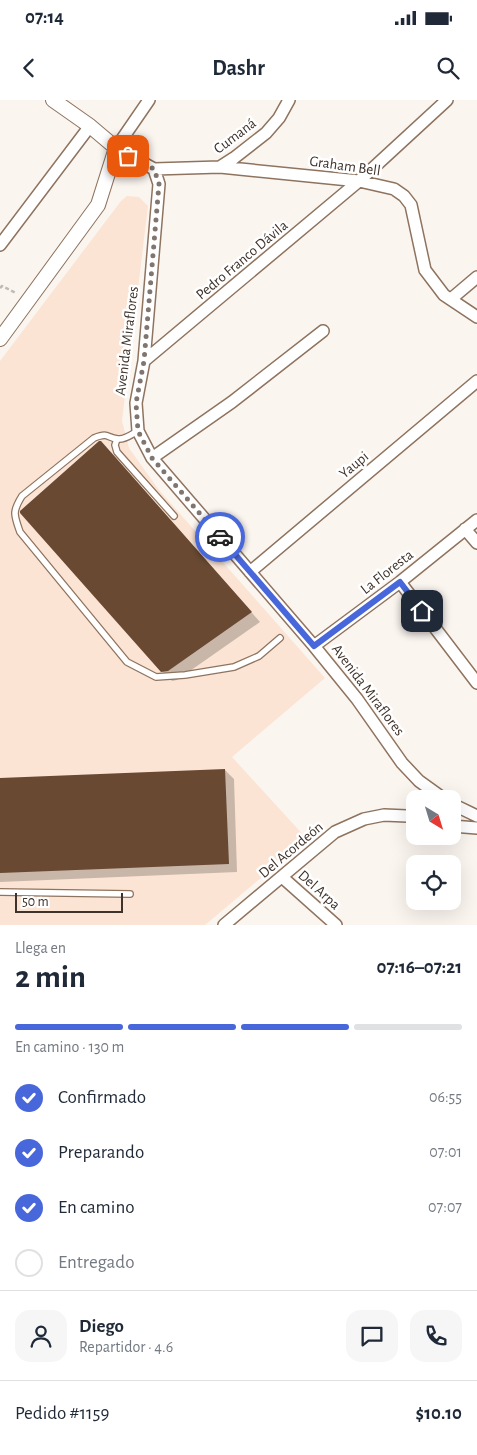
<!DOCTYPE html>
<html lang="es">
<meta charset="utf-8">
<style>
body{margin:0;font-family:"Alegreya Sans",sans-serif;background:#f6f6f7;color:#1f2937;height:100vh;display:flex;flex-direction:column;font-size:19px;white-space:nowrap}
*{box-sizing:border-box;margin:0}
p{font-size:16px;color:#747a83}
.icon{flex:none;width:28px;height:28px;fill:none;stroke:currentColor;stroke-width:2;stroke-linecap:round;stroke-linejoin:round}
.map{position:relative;height:825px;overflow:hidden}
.side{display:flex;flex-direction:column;background:#fff;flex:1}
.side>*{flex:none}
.needle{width:32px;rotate:142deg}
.fabs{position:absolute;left:406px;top:690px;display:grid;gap:10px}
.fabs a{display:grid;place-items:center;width:55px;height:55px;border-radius:10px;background:#fff;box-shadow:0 5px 20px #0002;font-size:25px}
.scale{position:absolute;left:15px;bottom:12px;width:108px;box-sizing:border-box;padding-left:5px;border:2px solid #3e322a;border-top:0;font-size:14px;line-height:18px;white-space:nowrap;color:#3e322a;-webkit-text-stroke:4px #fff;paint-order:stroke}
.pin{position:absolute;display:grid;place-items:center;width:42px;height:42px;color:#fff;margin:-21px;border-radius:10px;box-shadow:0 2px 8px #0006}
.courier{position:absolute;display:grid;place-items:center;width:50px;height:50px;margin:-25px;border:4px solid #4867da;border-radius:50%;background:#fff;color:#222;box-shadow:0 1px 6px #0007}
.summary em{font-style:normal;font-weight:700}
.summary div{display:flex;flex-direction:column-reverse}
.summary{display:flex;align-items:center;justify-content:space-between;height:85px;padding:0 15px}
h1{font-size:32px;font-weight:700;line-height:38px}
.bar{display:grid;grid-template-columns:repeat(4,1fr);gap:8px 5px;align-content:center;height:60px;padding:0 15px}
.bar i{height:6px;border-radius:4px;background:#e0e1e3}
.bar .current{background:#4867da}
.bar p{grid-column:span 4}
.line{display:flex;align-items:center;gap:12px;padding:0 15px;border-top:1px solid #e0e1e3}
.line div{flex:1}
.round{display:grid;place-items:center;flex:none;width:52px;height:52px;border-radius:15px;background:#f6f6f7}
ol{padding:0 15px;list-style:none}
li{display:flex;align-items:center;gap:15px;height:55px}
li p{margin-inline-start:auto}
li .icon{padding:5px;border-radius:50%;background:#4867da;color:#fff;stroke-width:4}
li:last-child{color:#747a83}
li i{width:28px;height:28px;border:2px solid #e0e1e3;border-radius:50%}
.status{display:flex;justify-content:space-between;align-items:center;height:35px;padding:0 25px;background:#fff;direction:ltr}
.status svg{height:14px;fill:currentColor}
header{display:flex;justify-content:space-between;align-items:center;height:65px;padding:0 15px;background:#fff;font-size:22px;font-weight:700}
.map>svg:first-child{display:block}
.built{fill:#fbe4d4}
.shadow{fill:#0003}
.building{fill:#694931}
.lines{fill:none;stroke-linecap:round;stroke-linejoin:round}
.service-casing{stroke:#8e735f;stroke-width:8}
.minor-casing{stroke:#8e735f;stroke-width:14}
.tertiary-casing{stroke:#8e735f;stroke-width:16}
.path{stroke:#c2bab4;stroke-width:2.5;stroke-dasharray:4 2.5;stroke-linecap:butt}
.service{stroke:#fff;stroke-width:5.5}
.minor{stroke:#fff;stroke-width:11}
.tertiary{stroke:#fff;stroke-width:14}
.done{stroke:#80766f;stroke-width:5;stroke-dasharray:0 9}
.route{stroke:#4867da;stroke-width:6}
.labels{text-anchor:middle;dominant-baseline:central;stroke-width:5;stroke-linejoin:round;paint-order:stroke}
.street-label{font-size:15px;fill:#3e322a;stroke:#fff}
</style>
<div class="status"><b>07:14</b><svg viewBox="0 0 49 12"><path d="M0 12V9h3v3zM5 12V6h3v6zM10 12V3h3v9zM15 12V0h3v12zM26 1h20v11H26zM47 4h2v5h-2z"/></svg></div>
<header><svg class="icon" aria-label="back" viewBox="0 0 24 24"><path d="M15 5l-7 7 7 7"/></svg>Dashr<svg class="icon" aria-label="search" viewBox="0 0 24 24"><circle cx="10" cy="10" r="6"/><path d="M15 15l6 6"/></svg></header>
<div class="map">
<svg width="477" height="825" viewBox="0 0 477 825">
<rect width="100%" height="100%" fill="#fbf5f0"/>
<path class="built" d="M127 96 139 97 148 106 122 321 129 348 159 390 325 578 232 657 307 739 205 825H0V261L121 101Z"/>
<path class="shadow" d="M110 351 260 522 177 580 172 581 162 571Z
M225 670 234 679 237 772 0 782V680Z"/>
<path class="building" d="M99 341H101L252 512 168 571 161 572 20 413V411Z
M225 669 229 764 0 773V678Z"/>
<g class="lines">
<g class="service-casing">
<path id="service" d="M138 331C132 334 125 340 118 339 106 338 110 332 94 338L22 396C12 412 14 415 20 432L127 562 156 577 185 575 234 567 259 556 280 538
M117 339 115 345 117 352 174 416
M0 792 130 794"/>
</g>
<g class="minor-casing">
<path id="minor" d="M149 0 116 48 154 69 159 84 144 261 136 303 138 331 152 358 314 546 357 599 402 663 419 681 444 699
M220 67 359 81 394 89 404 96 411 105 425 170 444 195 477 217
M154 69 220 67 234 58 266 33 279 18 289 0
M0 145 90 26
M451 199 477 177
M144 261 359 81 447 0
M152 358 232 302 323 231
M465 429 477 443
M250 472 477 281
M400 482 477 583
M314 546 400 482 477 420
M452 704 477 716
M452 726 477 728
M282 777 336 825
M224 825 335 732 364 719 384 715 407 716 415 718"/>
</g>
<g class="tertiary-casing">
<path id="tertiary" d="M0 239 98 105 116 48 90 26 53 0"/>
</g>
<path class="path" d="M0 188 2 186 16 193"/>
<use href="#service" class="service"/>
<use href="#minor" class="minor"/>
<use href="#tertiary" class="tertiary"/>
</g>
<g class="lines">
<path class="done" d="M128 56 154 69 159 84 144 261 136 303 138 331 152 358 220 437"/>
<path class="route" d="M220 437 314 546 400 482 422 511"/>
</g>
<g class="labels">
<g class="street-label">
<text transform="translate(235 36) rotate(-37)">Cumaná</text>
<text transform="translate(345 66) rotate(8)">Graham Bell</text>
<text transform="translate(242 160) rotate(-40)">Pedro Franco Dávila</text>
<text transform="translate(127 241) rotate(-83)">Avenida Miraflores</text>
<text transform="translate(354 365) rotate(-40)">Yaupi</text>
<text transform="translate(387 472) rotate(-38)">La Floresta</text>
<text transform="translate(368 590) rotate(53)">Avenida Miraflores</text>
<text transform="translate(291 750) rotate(-40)">Del Acordeón</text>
<text transform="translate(319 790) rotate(42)">Del Arpa</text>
</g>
</g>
</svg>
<div class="fabs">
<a><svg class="needle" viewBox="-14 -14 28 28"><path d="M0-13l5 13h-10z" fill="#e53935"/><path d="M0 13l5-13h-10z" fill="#747a83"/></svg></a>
<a><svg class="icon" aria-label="locate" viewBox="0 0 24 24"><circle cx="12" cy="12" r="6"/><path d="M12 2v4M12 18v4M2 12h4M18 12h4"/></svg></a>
</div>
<div class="scale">50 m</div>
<div class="pin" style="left:128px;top:56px;background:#ea580c"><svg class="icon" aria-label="bag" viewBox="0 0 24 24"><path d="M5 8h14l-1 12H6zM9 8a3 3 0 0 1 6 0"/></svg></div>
<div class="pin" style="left:422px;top:511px;background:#1f2937"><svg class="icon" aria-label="home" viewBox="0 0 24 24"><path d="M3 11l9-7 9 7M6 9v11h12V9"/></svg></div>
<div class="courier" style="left:220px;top:437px"><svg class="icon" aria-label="car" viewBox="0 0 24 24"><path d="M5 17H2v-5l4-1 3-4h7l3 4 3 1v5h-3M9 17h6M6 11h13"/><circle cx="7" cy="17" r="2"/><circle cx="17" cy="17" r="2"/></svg></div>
</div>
<section class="side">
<div class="summary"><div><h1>2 min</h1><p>Llega en</p></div><em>07:16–07:21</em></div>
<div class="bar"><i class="current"></i><i class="current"></i><i class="current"></i><i></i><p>En camino · 130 m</p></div>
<ol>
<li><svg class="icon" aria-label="check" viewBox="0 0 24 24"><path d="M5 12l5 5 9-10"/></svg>Confirmado<p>06:55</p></li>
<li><svg class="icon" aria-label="check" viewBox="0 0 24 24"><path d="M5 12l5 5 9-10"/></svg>Preparando<p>07:01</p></li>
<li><svg class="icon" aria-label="check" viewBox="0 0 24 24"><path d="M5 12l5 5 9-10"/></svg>En camino<p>07:07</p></li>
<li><i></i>Entregado</li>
</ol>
<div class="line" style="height:90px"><a class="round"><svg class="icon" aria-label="person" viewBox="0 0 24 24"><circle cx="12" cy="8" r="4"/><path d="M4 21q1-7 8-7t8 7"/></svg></a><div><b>Diego</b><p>Repartidor · 4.6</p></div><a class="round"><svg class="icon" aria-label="chat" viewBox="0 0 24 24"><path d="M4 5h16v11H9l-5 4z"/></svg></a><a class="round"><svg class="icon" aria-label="phone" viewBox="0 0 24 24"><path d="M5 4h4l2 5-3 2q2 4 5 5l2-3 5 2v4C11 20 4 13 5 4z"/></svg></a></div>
<div class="line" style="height:65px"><div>Pedido #1159</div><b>$10.10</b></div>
</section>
